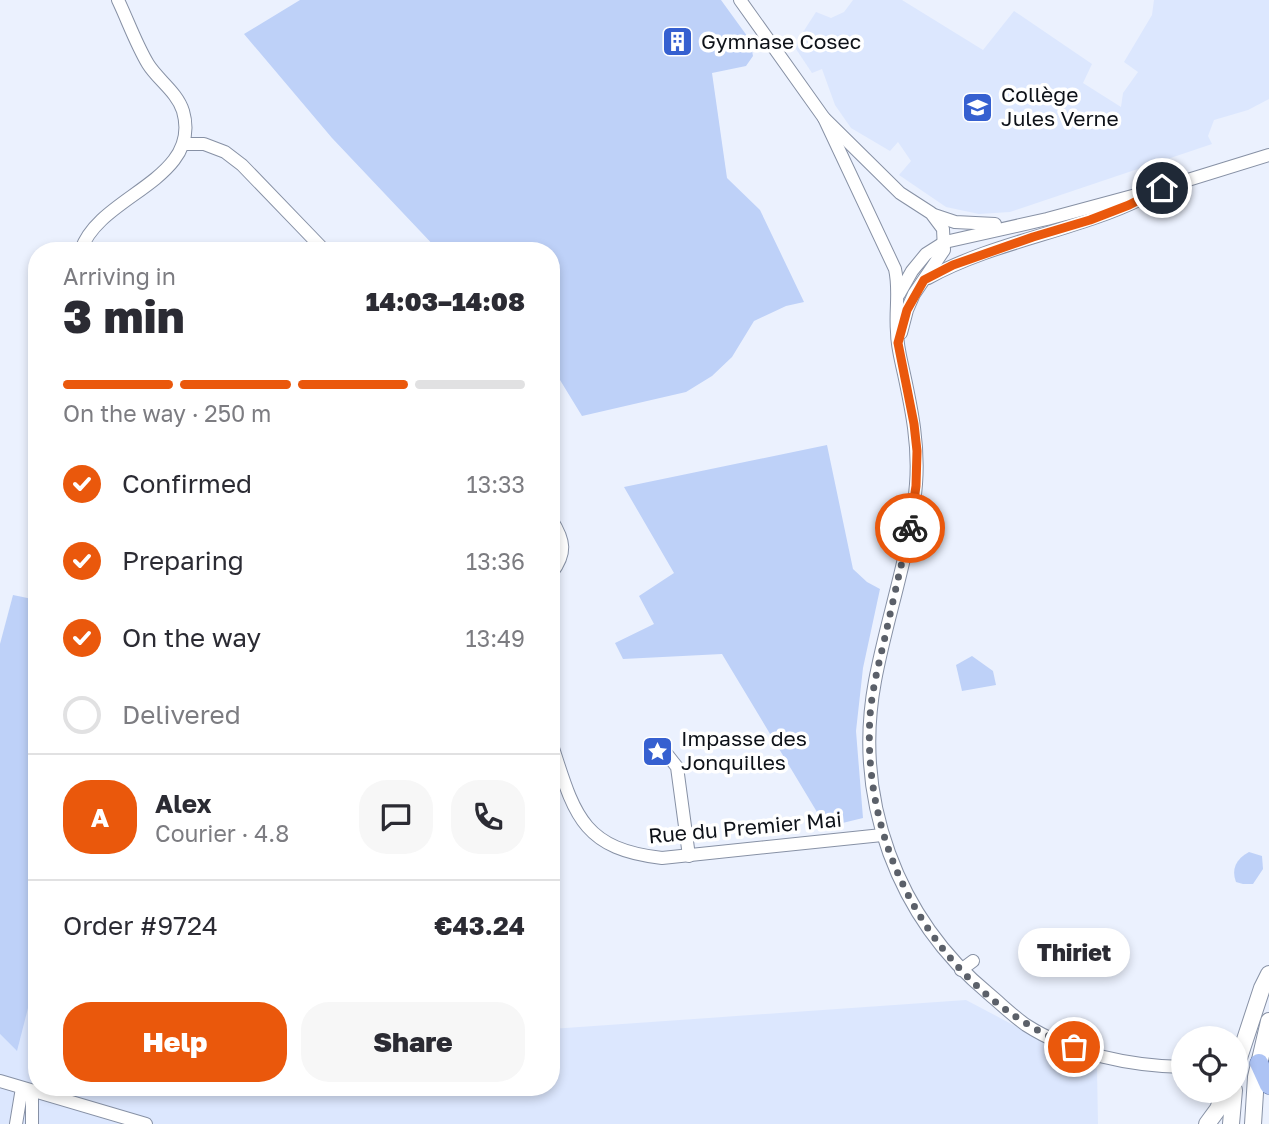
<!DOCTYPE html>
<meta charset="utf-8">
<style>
:root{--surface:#fff;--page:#f7f7f7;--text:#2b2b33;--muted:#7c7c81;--line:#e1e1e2;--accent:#ea580c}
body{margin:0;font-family:"Golos Text",sans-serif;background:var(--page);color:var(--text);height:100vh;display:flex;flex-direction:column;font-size:26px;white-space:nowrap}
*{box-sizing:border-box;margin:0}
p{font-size:23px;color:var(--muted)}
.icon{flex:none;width:38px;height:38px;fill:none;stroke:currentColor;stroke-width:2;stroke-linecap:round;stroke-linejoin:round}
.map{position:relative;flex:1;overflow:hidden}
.drawer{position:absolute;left:28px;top:242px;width:532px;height:854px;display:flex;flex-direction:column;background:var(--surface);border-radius:28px;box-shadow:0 4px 10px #0003}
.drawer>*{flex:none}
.controls{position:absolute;left:1171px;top:1026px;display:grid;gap:14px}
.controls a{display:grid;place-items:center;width:77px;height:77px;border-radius:50%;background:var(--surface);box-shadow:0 4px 10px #0003;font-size:35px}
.pin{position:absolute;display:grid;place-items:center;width:60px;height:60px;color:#fff;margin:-30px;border:4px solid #fff;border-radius:50%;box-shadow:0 2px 7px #0007}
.courier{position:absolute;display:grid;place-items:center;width:70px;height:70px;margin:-35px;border:5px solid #ea580c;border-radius:50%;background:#fff;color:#222;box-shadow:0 2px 9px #0007}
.bubble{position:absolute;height:49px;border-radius:24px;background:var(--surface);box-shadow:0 4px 10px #0003;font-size:23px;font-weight:800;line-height:49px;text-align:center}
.head em{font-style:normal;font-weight:800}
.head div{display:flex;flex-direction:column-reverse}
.head{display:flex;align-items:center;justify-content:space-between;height:119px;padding:0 35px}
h1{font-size:46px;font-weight:800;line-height:52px}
.bar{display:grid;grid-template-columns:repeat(4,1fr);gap:10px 7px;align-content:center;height:84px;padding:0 35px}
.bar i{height:9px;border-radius:5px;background:var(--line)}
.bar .current{background:var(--accent)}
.bar p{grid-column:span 4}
.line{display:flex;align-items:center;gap:18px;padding:0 35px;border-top:2px solid var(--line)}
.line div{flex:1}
.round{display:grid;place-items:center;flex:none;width:74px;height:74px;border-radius:28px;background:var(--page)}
ol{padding:0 35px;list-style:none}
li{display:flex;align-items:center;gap:21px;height:77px}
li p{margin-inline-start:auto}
li .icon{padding:7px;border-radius:50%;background:var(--accent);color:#fff;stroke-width:4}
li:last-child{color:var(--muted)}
li i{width:38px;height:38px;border:4px solid var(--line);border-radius:50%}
.button{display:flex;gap:14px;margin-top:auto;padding:14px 35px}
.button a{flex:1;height:80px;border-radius:28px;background:var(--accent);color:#fff;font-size:28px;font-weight:800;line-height:80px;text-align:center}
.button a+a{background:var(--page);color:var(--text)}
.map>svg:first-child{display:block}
.built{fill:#dce7fe}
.green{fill:#bed1f8}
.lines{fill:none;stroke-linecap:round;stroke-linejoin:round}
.minor-casing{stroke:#8791a5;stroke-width:14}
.secondary-casing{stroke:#8791a5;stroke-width:18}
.primary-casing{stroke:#526ba3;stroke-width:19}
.minor{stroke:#fff;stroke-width:12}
.secondary{stroke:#fff;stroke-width:16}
.primary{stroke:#adc3f4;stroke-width:18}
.done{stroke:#5b6069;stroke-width:7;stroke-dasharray:0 12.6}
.route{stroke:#ea580c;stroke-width:9}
.labels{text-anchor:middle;stroke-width:7;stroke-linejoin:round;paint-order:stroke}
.poi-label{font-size:21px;fill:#0e1219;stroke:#fff;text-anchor:start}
.street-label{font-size:21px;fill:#0e1219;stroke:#fff}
</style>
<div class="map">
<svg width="1269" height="1124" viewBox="0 0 1269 1124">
<rect width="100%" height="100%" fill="#ebf1fe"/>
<g class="built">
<path d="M 853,0 L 902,0 L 983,50 L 1014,11 L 1092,64 L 1083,83 L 1121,107 L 1123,93 L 1138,72 L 1124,62 L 1152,15 L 1154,0 L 1269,0 L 1269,99 L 1248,110 L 1214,120 L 1208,136 L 1212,144 L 1010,212 L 979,214 L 946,207 L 899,175 L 911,161 L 898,142 L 890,151 L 851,128 L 835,105 L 822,69 L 812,73 L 794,46 L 816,12 L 831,18 L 844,12 Z"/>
<path d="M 37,973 L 37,1087 L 551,1087 L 551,1029 L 966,1000 L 1097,1069 L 1098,1124 L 0,1124 L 0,1034 L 16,1050 Z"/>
</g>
<g class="green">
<path d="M 300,0 L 721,0 L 750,40 L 753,56 L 746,66 L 712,73 L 727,178 L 760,210 L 804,302 L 786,306 L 754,321 L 732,357 L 712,376 L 686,392 L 582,416 L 560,380 L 551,370 L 551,250 L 438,250 L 332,138 L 244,34 Z"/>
<path d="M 827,445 L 853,569 L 867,582 L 880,589 L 863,668 L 856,731 L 863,818 L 826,827 L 722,654 L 623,659 L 615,643 L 654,624 L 639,596 L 674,573 L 624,487 Z"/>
<path d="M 13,595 L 37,600 L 37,973 L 17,1051 L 0,1034 L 0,644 Z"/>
<path d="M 972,656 L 993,671 L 996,685 L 962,691 L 956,665 Z"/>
<path d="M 1249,852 L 1262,856 L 1263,869 L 1253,884 L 1243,884 L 1236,882 C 1231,869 1236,859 1249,852 Z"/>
</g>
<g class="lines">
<defs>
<g id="minor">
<path d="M 740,0 L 824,118 L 900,193 L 931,213 L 943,229 L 944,250 L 914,294 L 907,310 L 901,333"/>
<path d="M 824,118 L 895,269 C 900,291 895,310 897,332 C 897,346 901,360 904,374 C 912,411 919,446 916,484 C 911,551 887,616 875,681 C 853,799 897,918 989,994 C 1001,1004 1013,1016 1026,1025 C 1071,1054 1131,1066 1183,1067"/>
<path d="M 184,144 L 204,144 L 225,152 L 242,165 L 324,250"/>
<path d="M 934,215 L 955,222 L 995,224"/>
<path d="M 81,250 C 99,195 203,180 183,111 C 177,92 158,80 148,64 C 136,44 128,21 118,0"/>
<path d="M 928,278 C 995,241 1074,232 1143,198"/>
<path d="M 899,294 L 912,271 L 926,254 L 945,242 L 1047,219 L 1162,188 L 1269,155"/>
<path d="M 551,519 C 565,541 567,553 551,574"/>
<path d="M 551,742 C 574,812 580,849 662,858 L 882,835"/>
<path d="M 662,748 L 677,767 L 689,856"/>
<path d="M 961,970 L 973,961"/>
<path d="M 0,1081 L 146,1124"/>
<path d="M 32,1091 L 32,1124"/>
<path d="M 16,1124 L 22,1088"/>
</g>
<g id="secondary">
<path d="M 1236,1067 L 1262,988 L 1269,974"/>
<path d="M 1207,1124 L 1218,1109 L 1225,1090"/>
<path d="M 1231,1124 L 1234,1090"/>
<path d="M 1253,1124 L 1256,1077 L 1269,1021"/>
</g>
<path id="primary" d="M 1259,1063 L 1269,1085"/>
</defs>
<use href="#minor" class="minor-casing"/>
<use href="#secondary" class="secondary-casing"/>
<use href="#primary" class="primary-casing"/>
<use href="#minor" class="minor"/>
<use href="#secondary" class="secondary"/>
<use href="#primary" class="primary"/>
</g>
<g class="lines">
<path class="done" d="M 910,528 C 901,565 893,601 885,637 C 879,663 872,689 870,716 C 861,855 942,996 1074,1047"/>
<path class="route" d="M 910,528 L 916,486 L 917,451 L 914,424 L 898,343 L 907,310 L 924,280 L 953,265 L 1033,237 L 1090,220 L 1129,205 L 1162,188"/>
</g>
<defs>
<symbol id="building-square" viewBox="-11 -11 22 22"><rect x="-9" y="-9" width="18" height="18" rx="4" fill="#3660d0" stroke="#fff"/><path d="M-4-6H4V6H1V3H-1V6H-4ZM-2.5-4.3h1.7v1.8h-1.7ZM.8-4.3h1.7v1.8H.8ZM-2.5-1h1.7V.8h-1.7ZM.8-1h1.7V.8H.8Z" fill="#fff"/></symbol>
<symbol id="school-square" viewBox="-11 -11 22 22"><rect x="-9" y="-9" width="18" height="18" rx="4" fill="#3660d0" stroke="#fff"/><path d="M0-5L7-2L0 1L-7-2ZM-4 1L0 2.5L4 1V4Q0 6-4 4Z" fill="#fff"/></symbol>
<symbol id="sight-square" viewBox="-11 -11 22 22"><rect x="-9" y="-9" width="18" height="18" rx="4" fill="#3660d0" stroke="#fff"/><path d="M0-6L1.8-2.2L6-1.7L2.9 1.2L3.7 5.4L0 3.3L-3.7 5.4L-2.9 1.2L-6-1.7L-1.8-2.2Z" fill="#fff"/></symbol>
</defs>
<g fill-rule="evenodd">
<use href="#building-square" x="660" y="24" width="35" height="35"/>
<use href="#school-square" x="960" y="90" width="35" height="35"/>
<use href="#sight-square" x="640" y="734" width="35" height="35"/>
</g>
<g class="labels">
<g class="poi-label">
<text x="701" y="49">Gymnase Cosec</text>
<text x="1001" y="102">Collège<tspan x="1001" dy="24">Jules Verne</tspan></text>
<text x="681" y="746">Impasse des<tspan x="681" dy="24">Jonquilles</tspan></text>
</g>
<g class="street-label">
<text transform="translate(745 828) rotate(-5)" y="7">Rue du Premier Mai</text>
</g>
</g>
</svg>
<div class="controls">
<a><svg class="icon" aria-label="locate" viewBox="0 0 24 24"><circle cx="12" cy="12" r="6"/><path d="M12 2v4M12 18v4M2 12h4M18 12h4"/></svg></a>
</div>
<div class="pin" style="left:1074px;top:1047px;background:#ea580c"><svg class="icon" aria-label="bag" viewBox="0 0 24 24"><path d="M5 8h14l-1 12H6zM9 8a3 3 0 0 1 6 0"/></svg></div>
<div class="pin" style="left:1162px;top:188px;background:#1f2937"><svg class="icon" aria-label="home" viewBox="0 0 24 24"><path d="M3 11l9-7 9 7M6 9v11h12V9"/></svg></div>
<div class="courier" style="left:910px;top:528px"><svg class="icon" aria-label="bike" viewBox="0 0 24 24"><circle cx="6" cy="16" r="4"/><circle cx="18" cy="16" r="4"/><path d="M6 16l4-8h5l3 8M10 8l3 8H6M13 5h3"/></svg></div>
<div class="bubble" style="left:1018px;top:928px;width:112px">Thiriet</div>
<section class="drawer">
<div class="head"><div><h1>3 min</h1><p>Arriving in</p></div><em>14:03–14:08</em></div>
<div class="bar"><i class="current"></i><i class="current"></i><i class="current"></i><i></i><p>On the way · 250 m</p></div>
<ol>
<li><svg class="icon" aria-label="check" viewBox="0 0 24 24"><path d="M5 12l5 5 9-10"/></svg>Confirmed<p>13:33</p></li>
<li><svg class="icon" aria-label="check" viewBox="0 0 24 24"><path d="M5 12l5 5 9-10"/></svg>Preparing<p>13:36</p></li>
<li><svg class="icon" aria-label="check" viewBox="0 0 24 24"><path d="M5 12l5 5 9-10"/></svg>On the way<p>13:49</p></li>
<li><i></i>Delivered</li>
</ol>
<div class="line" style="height:126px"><b class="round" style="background:var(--accent);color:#fff">A</b><div><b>Alex</b><p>Courier · 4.8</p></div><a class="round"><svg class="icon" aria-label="chat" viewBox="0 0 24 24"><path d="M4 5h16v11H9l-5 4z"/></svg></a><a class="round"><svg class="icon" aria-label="phone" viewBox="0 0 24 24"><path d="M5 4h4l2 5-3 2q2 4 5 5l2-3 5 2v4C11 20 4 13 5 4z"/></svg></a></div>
<div class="line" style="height:91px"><div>Order #9724</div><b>€43.24</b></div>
<div class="button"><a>Help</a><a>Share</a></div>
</section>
</div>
